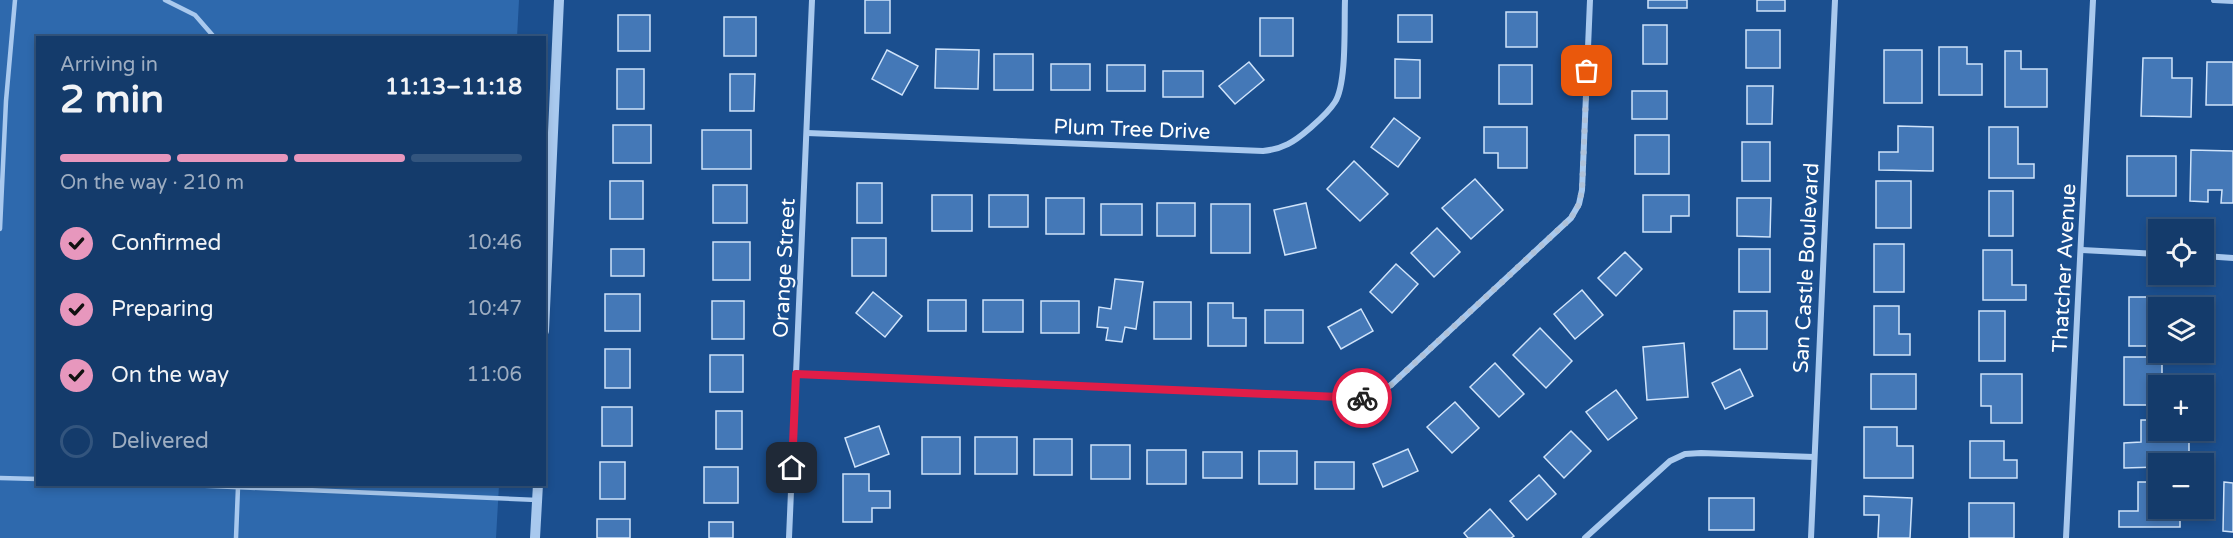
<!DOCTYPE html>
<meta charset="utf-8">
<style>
:root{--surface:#143b6b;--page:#1d4271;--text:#f1f3f6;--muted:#9dadc1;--line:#33557e;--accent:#e797bd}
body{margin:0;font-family:"Varela Round",sans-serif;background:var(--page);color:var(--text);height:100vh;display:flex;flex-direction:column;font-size:22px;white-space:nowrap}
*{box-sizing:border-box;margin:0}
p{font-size:20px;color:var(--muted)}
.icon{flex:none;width:33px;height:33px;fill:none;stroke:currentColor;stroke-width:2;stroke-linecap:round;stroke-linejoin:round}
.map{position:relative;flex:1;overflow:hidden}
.sheet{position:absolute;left:36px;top:36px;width:510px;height:450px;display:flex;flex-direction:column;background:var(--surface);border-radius:0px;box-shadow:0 3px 9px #0003,0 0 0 2px var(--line)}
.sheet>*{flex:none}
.tools{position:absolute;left:2148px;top:219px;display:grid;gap:12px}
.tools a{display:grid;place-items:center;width:66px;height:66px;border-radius:0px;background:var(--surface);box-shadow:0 3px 9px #0003,0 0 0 2px var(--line);font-size:30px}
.pin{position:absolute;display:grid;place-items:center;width:51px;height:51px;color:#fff;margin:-26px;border-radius:12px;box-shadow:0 3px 9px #0006}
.courier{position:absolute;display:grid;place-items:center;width:60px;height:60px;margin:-30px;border:4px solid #e11d48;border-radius:50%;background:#fff;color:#222;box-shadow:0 2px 8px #0007}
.overview em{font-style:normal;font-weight:700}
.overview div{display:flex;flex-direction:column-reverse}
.overview{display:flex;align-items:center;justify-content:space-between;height:102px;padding:0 24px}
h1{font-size:39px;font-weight:700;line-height:45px}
.bar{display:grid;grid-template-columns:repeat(4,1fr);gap:9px 6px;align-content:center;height:72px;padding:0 24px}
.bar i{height:8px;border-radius:4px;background:var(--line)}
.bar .selected{background:var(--accent)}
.bar p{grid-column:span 4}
ol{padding:0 24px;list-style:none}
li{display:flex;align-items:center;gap:18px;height:66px}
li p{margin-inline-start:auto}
li .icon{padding:6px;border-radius:50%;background:var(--accent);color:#111;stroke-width:4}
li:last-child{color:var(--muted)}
li i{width:33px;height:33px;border:3px solid var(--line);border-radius:50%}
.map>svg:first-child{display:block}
.green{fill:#2e69ad}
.building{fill:#4478b7;stroke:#cfe3fa;stroke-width:1.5}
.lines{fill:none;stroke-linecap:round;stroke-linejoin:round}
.service{stroke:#a9c9ee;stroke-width:4.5}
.minor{stroke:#a9c9ee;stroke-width:6}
.tertiary{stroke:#a9c9ee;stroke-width:10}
.done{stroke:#afc1d8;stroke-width:6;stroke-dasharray:0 10.8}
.route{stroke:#e11d48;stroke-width:8}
.labels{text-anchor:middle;stroke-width:4.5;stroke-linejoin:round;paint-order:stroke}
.street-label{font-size:21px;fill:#fff;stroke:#1b4f8f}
</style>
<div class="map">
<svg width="2233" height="538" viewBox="0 0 2233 538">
<rect width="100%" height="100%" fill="#1b4f8f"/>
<path class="green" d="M 0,0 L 519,0 L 517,37 L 38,38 L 38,484 L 499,485 L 496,538 L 0,538 Z"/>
<g class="building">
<rect x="865" y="0" width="25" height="33"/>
<rect x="1648" y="0" width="39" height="8"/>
<rect x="1757" y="0" width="28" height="11"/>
<rect x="1506" y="12" width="31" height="35"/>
<rect x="618" y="15" width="32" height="36"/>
<rect x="1398" y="15" width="34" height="27"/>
<rect x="724" y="17" width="32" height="39"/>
<rect x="1260" y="18" width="33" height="38"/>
<rect x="1643" y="25" width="24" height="39"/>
<rect x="1746" y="30" width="34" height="38"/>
<path d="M 1939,47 L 1967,47 L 1967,64 L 1982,64 L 1982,95 L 1939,95 Z"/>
<path d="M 936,49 L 979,50 L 978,89 L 935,88 Z"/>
<path d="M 887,50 L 918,66 L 902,95 L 872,79 Z"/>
<rect x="1884" y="50" width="38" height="53"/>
<path d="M 2005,51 L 2021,51 L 2021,69 L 2047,69 L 2047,107 L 2005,107 Z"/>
<rect x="994" y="54" width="39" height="36"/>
<path d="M 2143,58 L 2172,58 L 2172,78 L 2192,78 L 2191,117 L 2141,116 Z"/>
<path d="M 1395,59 L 1420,60 L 1420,98 L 1395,98 Z"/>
<path d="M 1249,62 L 1264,80 L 1235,104 L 1219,86 Z"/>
<path d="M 2207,62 L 2233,62 L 2233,105 L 2206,105 Z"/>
<rect x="1051" y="64" width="39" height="26"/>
<rect x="1107" y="65" width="38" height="26"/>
<rect x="1499" y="65" width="33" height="39"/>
<rect x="617" y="69" width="27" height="40"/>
<rect x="1163" y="71" width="40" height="26"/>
<path d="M 730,74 L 755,74 L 754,111 L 730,111 Z"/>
<path d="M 1747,86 L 1773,86 L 1772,124 L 1747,124 Z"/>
<rect x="1632" y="91" width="35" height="28"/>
<path d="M 1394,118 L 1420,138 L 1398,167 L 1371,147 Z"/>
<rect x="613" y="125" width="38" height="38"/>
<path d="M 1898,126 L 1933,127 L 1933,171 L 1879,170 L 1879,152 L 1898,152 Z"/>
<path d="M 1484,127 L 1527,127 L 1527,168 L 1498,168 L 1498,153 L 1484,153 Z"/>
<path d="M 1989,127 L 2018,127 L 2018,164 L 2034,164 L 2034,178 L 1989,178 Z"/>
<rect x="702" y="130" width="49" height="39"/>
<rect x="1635" y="135" width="34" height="39"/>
<rect x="1742" y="142" width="28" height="39"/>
<path d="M 2191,150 L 2233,151 L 2233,203 L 2221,203 L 2222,190 L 2208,190 L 2208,202 L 2190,201 Z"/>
<rect x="2127" y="156" width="49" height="40"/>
<path d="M 1354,161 L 1388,194 L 1360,221 L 1327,189 Z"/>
<path d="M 1475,179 L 1503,210 L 1471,239 L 1442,208 Z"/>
<rect x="610" y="181" width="33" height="38"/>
<rect x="1876" y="181" width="35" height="47"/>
<rect x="857" y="183" width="25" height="40"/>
<rect x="713" y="185" width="34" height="38"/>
<rect x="1989" y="191" width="24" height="45"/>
<rect x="932" y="195" width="40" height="36"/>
<rect x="989" y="195" width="39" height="32"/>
<path d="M 1643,195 L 1689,195 L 1689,216 L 1671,216 L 1671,232 L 1643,232 Z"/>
<rect x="1046" y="198" width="38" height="36"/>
<path d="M 1737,198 L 1771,198 L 1770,237 L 1737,236 Z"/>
<rect x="1157" y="203" width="38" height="33"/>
<path d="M 1306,203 L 1316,248 L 1285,255 L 1274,210 Z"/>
<rect x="1101" y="204" width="41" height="31"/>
<rect x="1211" y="204" width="39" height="49"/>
<path d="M 1437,228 L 1460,252 L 1434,277 L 1411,253 Z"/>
<rect x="852" y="238" width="34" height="38"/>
<rect x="713" y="242" width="37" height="38"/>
<rect x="1874" y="244" width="30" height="48"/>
<rect x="611" y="249" width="33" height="27"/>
<rect x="1739" y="249" width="31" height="43"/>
<path d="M 1983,250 L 2012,250 L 2012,285 L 2026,285 L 2026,300 L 1983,300 Z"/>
<path d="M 1625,252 L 1642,269 L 1616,296 L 1598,278 Z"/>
<path d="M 1396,264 L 1418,284 L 1392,313 L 1370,292 Z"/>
<path d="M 1115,279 L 1143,282 L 1136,329 L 1125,327 L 1122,342 L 1106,340 L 1108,328 L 1097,327 L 1099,307 L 1111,309 Z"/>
<path d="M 1582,290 L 1603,315 L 1575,339 L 1554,314 Z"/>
<path d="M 873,292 L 902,316 L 885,337 L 856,313 Z"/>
<rect x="605" y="294" width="35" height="37"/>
<path d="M 2129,297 L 2173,297 L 2173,308 L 2158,308 L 2158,346 L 2129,346 Z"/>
<rect x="928" y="300" width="38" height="31"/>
<rect x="983" y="300" width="40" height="32"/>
<rect x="712" y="301" width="32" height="38"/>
<rect x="1041" y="301" width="38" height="32"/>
<rect x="1154" y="302" width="37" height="37"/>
<path d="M 1208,303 L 1233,303 L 1233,318 L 1246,318 L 1246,346 L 1208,346 Z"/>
<path d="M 1874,306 L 1899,306 L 1899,334 L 1910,334 L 1910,355 L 1874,355 Z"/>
<path d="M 1361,309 L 1373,331 L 1341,349 L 1328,327 Z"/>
<rect x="1265" y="310" width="38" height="33"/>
<rect x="1734" y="311" width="33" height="38"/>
<rect x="1979" y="311" width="26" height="50"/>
<path d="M 1540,328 L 1572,361 L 1546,388 L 1513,355 Z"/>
<path d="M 1684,343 L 1688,397 L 1647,400 L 1643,347 Z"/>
<rect x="605" y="349" width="25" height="39"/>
<rect x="710" y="355" width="33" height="37"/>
<path d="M 2124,357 L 2162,357 L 2162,386 L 2158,386 L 2158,405 L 2124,405 Z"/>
<path d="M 1495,363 L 1524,394 L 1499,417 L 1470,387 Z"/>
<path d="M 1740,369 L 1753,396 L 1725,409 L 1712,383 Z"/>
<rect x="1871" y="374" width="45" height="35"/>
<path d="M 1981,374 L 2022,374 L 2022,423 L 1991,423 L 1991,406 L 1981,406 Z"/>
<path d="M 1616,390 L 1637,418 L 1608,440 L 1586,412 Z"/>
<path d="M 1455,402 L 1479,428 L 1452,453 L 1427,427 Z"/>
<rect x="602" y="407" width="30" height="39"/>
<rect x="716" y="411" width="26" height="38"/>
<path d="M 2141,420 L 2158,420 L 2158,430 L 2189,430 L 2189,454 L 2173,454 L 2173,464 L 2158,464 L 2158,467 L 2124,468 L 2124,443 L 2141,442 Z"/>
<path d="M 879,426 L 889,454 L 855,467 L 845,438 Z"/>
<path d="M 1864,427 L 1897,427 L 1897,446 L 1913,446 L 1913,478 L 1864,478 Z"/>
<path d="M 1571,431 L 1591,451 L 1564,478 L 1544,457 Z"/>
<rect x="922" y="437" width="38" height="37"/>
<rect x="975" y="437" width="42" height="37"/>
<rect x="1034" y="439" width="38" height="36"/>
<path d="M 1970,441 L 2004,441 L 2004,460 L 2017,460 L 2017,478 L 1970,478 Z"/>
<rect x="1091" y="445" width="39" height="34"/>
<path d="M 1408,449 L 1418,471 L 1383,487 L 1373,464 Z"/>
<rect x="1147" y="450" width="39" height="34"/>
<rect x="1259" y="451" width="38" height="33"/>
<rect x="1203" y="452" width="39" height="26"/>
<rect x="600" y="462" width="25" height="37"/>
<rect x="1315" y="462" width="39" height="27"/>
<rect x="704" y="467" width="34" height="36"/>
<path d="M 843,474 L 869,474 L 869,491 L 890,491 L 890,508 L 872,508 L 872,522 L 843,522 Z"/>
<path d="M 1539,475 L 1556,494 L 1527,520 L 1510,501 Z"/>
<path d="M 2138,482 L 2158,482 L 2158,508 L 2180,508 L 2180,527 L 2119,527 L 2119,511 L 2138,511 Z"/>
<path d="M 2224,482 L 2233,483 L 2233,532 L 2223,531 Z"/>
<path d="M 1864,496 L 1912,498 L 1910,538 L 1878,538 L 1879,515 L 1864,515 Z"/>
<rect x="1709" y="498" width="45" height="32"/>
<rect x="1969" y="503" width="45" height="35"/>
<path d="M 1490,509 L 1514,536 L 1511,538 L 1468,538 L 1464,533 Z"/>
<rect x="597" y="519" width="33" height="19"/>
<rect x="709" y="522" width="24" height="16"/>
</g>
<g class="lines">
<g class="service">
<path d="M 165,0 L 195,15 L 215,38"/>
<path d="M 0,229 L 6,101 L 15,0"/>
<path d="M 0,478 L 38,479"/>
<path d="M 165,484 L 537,500"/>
<path d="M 236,538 L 238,487"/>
</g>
<g class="minor">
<path d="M 2214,0 L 2233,1"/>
<path d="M 807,133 L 1263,151 C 1283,149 1294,142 1309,129 C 1318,121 1328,113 1335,102 C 1347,83 1344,24 1345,0"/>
<path d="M 2082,250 L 2158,254"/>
<path d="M 2204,256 L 2233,258"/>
<path d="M 796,374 L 1364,398 L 1379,393 L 1391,385 L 1571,218 L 1579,204 L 1582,190 L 1590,0"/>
<path d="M 789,538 L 812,0"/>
<path d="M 1585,538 L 1670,461 L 1685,454 L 1701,453 L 1814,457"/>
<path d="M 1811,538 L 1835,0"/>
<path d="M 2066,538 L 2093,0"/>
</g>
<g class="tertiary">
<path d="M 544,331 L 559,0"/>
<path d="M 535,538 L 538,484"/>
</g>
</g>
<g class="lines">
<path class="done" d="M 1362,398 L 1379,393 L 1391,385 L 1571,218 L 1579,204 L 1582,190 L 1587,71"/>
<path class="route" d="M 792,468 L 796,374 L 1362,398"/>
</g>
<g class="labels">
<g class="street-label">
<text transform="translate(1132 129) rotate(2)" y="7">Plum Tree Drive</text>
<text transform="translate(784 268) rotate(-87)" y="7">Orange Street</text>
<text transform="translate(1806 268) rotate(-87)" y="7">San Castle Boulevard</text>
<text transform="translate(2064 268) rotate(-87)" y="7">Thatcher Avenue</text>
</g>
</g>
</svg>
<div class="tools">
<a><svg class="icon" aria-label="locate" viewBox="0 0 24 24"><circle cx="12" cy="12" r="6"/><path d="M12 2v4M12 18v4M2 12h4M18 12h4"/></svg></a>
<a><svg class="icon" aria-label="layers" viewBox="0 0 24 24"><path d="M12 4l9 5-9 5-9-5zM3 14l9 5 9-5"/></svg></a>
<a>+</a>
<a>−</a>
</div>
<div class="pin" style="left:1587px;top:71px;background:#ea580c"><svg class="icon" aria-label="bag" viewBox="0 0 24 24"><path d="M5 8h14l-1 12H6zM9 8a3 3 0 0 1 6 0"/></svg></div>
<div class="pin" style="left:792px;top:468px;background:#1f2937"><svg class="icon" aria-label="home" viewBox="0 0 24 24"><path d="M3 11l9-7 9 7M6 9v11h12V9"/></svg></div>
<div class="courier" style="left:1362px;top:398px"><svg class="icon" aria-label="bike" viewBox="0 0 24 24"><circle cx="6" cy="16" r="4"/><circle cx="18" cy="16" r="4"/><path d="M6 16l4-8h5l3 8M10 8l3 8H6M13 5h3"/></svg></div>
<section class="sheet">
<div class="overview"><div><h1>2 min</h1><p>Arriving in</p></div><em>11:13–11:18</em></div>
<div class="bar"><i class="selected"></i><i class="selected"></i><i class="selected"></i><i></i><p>On the way · 210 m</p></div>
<ol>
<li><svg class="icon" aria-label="check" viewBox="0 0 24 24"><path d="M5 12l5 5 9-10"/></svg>Confirmed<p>10:46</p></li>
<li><svg class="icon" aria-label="check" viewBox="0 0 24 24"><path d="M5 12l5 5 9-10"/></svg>Preparing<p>10:47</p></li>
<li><svg class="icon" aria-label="check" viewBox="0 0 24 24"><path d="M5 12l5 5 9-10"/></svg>On the way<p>11:06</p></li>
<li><i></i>Delivered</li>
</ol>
</section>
</div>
